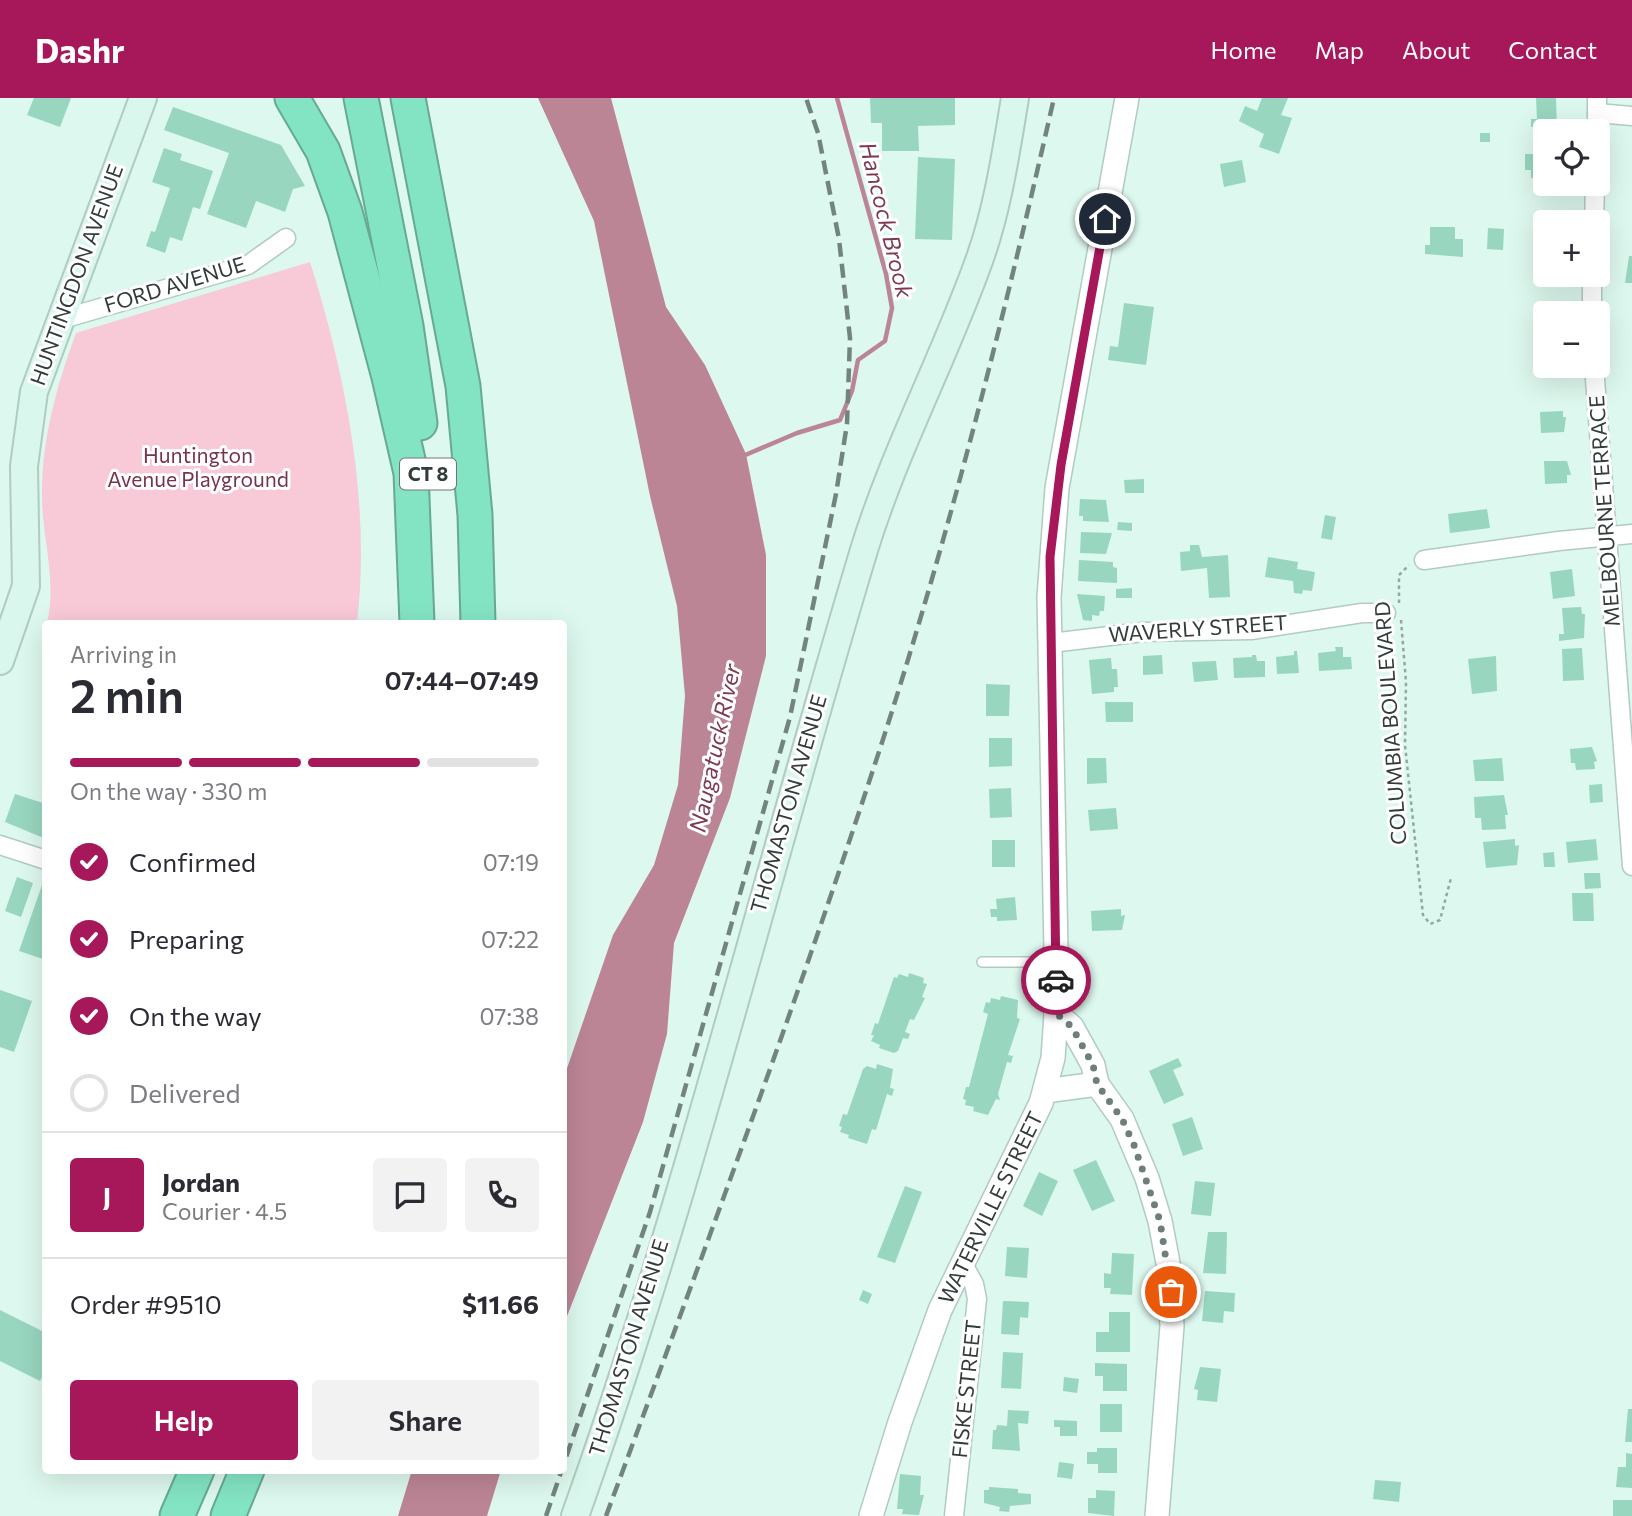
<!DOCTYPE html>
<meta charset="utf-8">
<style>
:root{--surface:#fff;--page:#f2f2f3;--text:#2b2b33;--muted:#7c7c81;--line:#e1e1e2;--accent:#a61859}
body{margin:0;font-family:Commissioner,sans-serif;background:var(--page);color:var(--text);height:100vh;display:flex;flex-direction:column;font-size:26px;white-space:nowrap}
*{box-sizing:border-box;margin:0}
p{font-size:23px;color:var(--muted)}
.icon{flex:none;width:38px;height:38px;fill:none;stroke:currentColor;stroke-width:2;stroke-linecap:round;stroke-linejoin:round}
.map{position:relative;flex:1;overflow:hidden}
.panel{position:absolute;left:42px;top:522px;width:525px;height:854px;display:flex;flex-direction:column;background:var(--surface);border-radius:7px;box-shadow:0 7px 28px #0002}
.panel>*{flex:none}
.controls{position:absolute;left:1533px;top:21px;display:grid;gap:14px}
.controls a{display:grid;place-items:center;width:77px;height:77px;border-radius:7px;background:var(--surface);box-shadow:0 7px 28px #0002;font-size:35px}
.pin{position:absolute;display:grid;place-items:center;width:60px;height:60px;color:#fff;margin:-30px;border:4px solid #fff;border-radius:50%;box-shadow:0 2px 7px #0007}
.courier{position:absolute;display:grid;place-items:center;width:70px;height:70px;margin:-35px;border:5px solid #a61859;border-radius:50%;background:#fff;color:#222;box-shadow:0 2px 9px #0007}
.overview em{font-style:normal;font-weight:600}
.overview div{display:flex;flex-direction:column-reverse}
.overview{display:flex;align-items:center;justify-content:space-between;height:119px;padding:0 28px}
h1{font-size:46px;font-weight:600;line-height:52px}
.bar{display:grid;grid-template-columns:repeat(4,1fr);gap:10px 7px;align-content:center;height:84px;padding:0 28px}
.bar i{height:9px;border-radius:5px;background:var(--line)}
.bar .on{background:var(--accent)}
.bar p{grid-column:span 4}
.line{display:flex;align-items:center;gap:18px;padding:0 28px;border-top:2px solid var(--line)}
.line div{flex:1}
.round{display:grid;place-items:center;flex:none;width:74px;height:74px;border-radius:7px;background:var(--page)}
ol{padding:0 28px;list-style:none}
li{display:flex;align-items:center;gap:21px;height:77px}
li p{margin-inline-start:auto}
li .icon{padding:7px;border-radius:50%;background:var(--accent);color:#fff;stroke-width:4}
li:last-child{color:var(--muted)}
li i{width:38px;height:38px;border:4px solid var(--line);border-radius:50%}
.button{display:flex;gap:14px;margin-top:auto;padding:14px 28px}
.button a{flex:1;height:80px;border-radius:7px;background:var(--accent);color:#fff;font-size:28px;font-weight:600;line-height:80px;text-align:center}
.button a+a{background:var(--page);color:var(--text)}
header{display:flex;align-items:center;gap:42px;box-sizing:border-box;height:98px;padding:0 35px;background:var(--accent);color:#fff}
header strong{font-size:33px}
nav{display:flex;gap:38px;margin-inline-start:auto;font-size:24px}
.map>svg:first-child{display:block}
.green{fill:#f8c9d6}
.water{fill:#bc8595}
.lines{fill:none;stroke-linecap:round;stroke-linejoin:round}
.stream{stroke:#bc8595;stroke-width:4.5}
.building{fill:#98d6c0}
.service-casing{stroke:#b1cbc1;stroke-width:12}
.minor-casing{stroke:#b1cbc1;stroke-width:21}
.tertiary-casing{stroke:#b1cbc1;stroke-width:26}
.secondary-casing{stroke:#b1cbc1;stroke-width:30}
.motorway-casing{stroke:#67a993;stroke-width:37}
.path{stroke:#94a8a1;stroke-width:2.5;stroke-dasharray:3.5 3.5;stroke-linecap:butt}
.service{stroke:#fff;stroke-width:9}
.minor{stroke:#fff;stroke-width:18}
.tertiary{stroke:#fff;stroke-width:23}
.secondary{stroke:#daf7ed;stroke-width:26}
.motorway{stroke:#83e4c4;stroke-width:33}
.rail{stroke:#73847e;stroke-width:4.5;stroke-dasharray:14 7;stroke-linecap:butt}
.done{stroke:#6e7e78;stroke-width:7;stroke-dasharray:0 12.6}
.route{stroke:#a61859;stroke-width:9}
.labels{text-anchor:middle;stroke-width:6;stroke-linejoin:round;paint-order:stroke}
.shield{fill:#fff;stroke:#707674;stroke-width:2}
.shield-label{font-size:19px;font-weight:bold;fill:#323c38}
.street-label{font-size:21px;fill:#323c38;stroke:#fff}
.park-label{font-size:21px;fill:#78324b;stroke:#fff}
.water-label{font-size:23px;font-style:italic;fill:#7f3951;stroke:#fff}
</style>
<header>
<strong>Dashr</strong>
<nav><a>Home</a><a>Map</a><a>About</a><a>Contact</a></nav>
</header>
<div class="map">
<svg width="1632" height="1418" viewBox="0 0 1632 1418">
<rect width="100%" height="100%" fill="#ddf8ee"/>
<path class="green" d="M 310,164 C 346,278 371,405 357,525 L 47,525 C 57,483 43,444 42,402 C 41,343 56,290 76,235 Z"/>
<g class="water">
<path d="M 538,0 L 611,0 L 666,209 L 705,267 L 746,356 L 766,457 L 766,558 L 730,700 L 674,845 L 667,936 L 643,1024 L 564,1226 L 564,979 L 613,837 L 654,767 L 678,687 L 685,598 L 677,508 L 650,398 L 594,123 Z"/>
<path d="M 412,1372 L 501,1372 L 487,1418 L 398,1418 Z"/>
</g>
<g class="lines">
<path class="stream" d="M 743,358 L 797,335 L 840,322 L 852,293 L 858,262 L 885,243 L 892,210 L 886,176 L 837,0"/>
</g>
<g class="building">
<path d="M 34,0 L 71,0 L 60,29 L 27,17 Z"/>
<path d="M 870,0 L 955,0 L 955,27 L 918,28 L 919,53 L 882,53 L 882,25 L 871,25 Z"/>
<path d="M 1262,0 L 1288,0 L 1281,17 L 1292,20 L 1279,56 L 1259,49 L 1264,36 L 1239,23 L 1245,8 L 1257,13 Z"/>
<path d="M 1536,0 L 1556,0 L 1557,32 L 1538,33 L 1537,29 L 1531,29 L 1531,21 L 1537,21 Z"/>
<path d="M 173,9 L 281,47 L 305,88 L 293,91 L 285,114 L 256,103 L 246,130 L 207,116 L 229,55 L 164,32 Z"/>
<rect x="1480" y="35" width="10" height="9"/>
<path d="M 1535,45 L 1545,45 L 1545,84 L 1535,84 L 1535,80 L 1531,80 L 1531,72 L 1525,72 L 1525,56 L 1535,56 Z"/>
<path d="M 164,50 L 182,56 L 180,62 L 213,73 L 200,111 L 193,109 L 182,143 L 170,139 L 165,155 L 146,148 L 151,133 L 155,134 L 170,90 L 152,84 Z"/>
<path d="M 918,59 L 955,61 L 952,142 L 915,141 Z"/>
<path d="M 1242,62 L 1246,84 L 1224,89 L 1220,66 Z"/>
<path d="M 1430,129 L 1455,129 L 1455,141 L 1463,141 L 1463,159 L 1425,156 L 1425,147 L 1430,147 Z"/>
<path d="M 1488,130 L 1504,131 L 1503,152 L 1487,151 Z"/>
<path d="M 1629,158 L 1632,158 L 1632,185 L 1625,185 Z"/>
<path d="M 1124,205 L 1154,209 L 1146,267 L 1108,262 L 1110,248 L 1118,249 Z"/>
<path d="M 1563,313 L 1563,319 L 1566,319 L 1564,334 L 1541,335 L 1540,314 Z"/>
<path d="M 1544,363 L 1567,363 L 1571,377 L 1567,377 L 1567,385 L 1545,386 Z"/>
<path d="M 1144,381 L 1144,395 L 1125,395 L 1124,382 Z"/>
<path d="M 1080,401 L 1106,402 L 1109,424 L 1083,423 L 1083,418 L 1079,418 Z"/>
<path d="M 1487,411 L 1490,430 L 1450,435 L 1448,416 Z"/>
<path d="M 1325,417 L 1336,419 L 1332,442 L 1321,440 Z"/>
<path d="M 1118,424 L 1132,425 L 1132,433 L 1117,432 Z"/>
<path d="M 1081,434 L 1112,435 L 1106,456 L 1080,455 Z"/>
<path d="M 1190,447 L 1199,447 L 1202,459 L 1228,457 L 1230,499 L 1209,500 L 1207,470 L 1181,473 L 1180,454 L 1190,453 Z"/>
<path d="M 1268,459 L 1298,464 L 1297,471 L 1315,474 L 1312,493 L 1303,492 L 1302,496 L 1294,495 L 1293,483 L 1265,479 Z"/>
<path d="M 1079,462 L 1113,464 L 1113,469 L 1117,470 L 1117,485 L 1078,483 Z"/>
<path d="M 1572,471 L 1575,498 L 1553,501 L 1550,474 Z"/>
<path d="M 1132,490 L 1132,500 L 1116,500 L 1116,491 Z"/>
<path d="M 1077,496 L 1105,498 L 1104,513 L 1100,513 L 1099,518 L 1092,517 L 1092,523 L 1083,522 Z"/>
<path d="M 1581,509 L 1582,516 L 1585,516 L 1584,540 L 1559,543 L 1559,536 L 1564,536 L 1562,510 Z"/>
<path d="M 1335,549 L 1343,549 L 1343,559 L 1351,559 L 1352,571 L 1319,573 L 1318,555 L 1336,553 Z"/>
<path d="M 1582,550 L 1584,582 L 1563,583 L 1562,551 Z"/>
<path d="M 1294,553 L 1297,553 L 1299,575 L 1277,576 L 1276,559 L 1294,557 Z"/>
<path d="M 1162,557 L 1163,576 L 1143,577 L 1143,558 Z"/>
<path d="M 1252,557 L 1256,557 L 1257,563 L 1265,563 L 1265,579 L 1234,580 L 1233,560 L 1252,559 Z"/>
<path d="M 1496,558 L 1497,593 L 1472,596 L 1468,561 Z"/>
<path d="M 1111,560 L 1112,571 L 1117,571 L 1118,589 L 1114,589 L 1114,594 L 1092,596 L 1089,562 Z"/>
<path d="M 1216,563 L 1218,582 L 1194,584 L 1192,564 Z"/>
<path d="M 986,586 L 1010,587 L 1009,618 L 986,618 Z"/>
<path d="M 1105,604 L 1133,604 L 1133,624 L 1106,624 Z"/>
<path d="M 989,640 L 1012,640 L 1012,668 L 989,669 Z"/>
<path d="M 1592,649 L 1597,663 L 1594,664 L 1595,671 L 1576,672 L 1575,665 L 1571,665 L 1570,651 Z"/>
<path d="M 1087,660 L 1106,660 L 1107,685 L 1087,686 Z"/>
<path d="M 1502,660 L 1504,683 L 1475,683 L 1473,662 Z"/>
<path d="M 1602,686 L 1603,704 L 1590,705 L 1589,687 Z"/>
<path d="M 1011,690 L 1012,719 L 990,720 L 989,691 Z"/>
<path d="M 15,696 L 46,706 L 46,741 L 5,724 Z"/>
<path d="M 1504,697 L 1508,717 L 1505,717 L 1506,731 L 1482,732 L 1481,720 L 1475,720 L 1474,699 Z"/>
<path d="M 1116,710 L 1118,731 L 1090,733 L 1088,712 Z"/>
<path d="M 1515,741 L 1515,748 L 1519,747 L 1517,767 L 1486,770 L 1483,744 Z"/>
<path d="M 1596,741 L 1598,762 L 1568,765 L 1566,744 Z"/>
<rect x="992" y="742" width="23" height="27"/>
<path d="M 1554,754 L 1555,769 L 1544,769 L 1543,755 Z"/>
<path d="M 1584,775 L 1600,775 L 1601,790 L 1585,791 Z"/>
<path d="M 17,779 L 33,785 L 21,819 L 5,813 Z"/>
<path d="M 42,787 L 46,788 L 46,862 L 19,853 Z"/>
<path d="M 1572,795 L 1593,795 L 1594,823 L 1573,823 Z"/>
<path d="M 1015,799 L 1017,822 L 997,823 L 997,819 L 991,819 L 990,811 L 997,811 L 996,801 Z"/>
<path d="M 1121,811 L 1121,818 L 1125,817 L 1122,832 L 1092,833 L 1091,813 Z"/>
<path d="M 909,875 L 924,880 L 923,885 L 927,886 L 922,899 L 925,900 L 914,922 L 910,921 L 905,934 L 910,936 L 908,941 L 903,940 L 898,953 L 894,955 L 879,950 L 880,947 L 871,943 L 874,937 L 871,937 L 875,925 L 878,926 L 894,879 L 897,880 L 899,876 L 908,879 Z"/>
<path d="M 0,892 L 32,903 L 14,954 L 0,949 Z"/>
<path d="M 1001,898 L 1018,902 L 1017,920 L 1020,921 L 1008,957 L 1013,958 L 1011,965 L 1007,964 L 998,996 L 1000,1002 L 996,1001 L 988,1017 L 973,1013 L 974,1009 L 965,1007 L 966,1002 L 963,1001 L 966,989 L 969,989 L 988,916 L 983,914 L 986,904 L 990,905 L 991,900 L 1000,902 Z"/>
<path d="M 1178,960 L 1182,968 L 1173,972 L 1184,997 L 1164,1006 L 1149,973 Z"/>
<path d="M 877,966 L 893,971 L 890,990 L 894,991 L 892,998 L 887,996 L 876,1032 L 872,1031 L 867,1046 L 848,1040 L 849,1037 L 840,1034 L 842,1029 L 839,1028 L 843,1016 L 847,1017 L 863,971 L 867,968 L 876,971 Z"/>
<path d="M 1192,1019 L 1203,1051 L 1183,1058 L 1172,1026 Z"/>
<path d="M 1096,1062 L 1115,1103 L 1092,1113 L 1073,1072 Z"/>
<path d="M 1039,1074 L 1058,1083 L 1042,1118 L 1023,1108 Z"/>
<path d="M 1195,1083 L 1215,1085 L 1211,1118 L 1191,1116 Z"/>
<path d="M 905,1088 L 922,1094 L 895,1165 L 877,1159 Z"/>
<path d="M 1208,1134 L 1227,1134 L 1226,1176 L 1203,1175 Z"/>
<path d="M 1007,1149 L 1029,1150 L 1027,1180 L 1005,1178 Z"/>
<path d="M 1112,1155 L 1134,1156 L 1132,1197 L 1110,1196 L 1111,1190 L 1104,1190 L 1104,1175 L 1111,1176 Z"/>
<path d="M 863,1192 L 872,1196 L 868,1206 L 859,1202 Z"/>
<path d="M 1205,1193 L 1235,1195 L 1234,1214 L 1224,1213 L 1223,1225 L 1202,1223 Z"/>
<path d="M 1003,1203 L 1029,1204 L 1028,1220 L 1020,1219 L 1019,1237 L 1001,1236 Z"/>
<path d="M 0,1212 L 46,1235 L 46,1272 L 40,1283 L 0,1263 Z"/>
<path d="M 1109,1214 L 1130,1214 L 1130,1254 L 1096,1254 L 1096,1234 L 1109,1234 Z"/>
<path d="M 1003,1254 L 1023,1255 L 1021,1291 L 1001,1290 Z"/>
<path d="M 1095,1265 L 1127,1266 L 1127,1293 L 1103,1293 L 1103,1278 L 1095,1278 Z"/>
<path d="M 1200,1269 L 1221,1271 L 1217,1304 L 1197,1302 L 1198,1292 L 1194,1291 Z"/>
<path d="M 1064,1279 L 1079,1281 L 1077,1295 L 1063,1293 Z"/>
<rect x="1100" y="1306" width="22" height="28"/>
<path d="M 1628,1311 L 1632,1311 L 1632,1344 L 1625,1344 Z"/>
<path d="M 1008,1312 L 1029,1313 L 1028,1326 L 1018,1325 L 1020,1353 L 992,1351 L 993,1332 L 996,1332 L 997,1327 L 1007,1328 Z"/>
<path d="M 1054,1322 L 1077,1323 L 1077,1338 L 1060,1338 L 1060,1329 L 1054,1329 Z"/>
<path d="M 1097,1350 L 1117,1350 L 1117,1375 L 1098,1375 L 1098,1366 L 1087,1366 L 1087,1354 L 1097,1354 Z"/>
<path d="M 1626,1355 L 1632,1356 L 1632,1390 L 1616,1389 L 1618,1369 L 1626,1369 Z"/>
<path d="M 1059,1364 L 1074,1366 L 1072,1381 L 1057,1379 Z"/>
<path d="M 900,1376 L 921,1378 L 920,1397 L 924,1397 L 919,1417 L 902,1416 L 903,1411 L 897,1411 Z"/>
<path d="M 1375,1382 L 1401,1384 L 1399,1404 L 1373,1401 Z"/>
<path d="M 989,1389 L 1018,1391 L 1018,1395 L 1031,1396 L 1031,1406 L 1010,1408 L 1009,1414 L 999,1413 L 1000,1409 L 984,1405 L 984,1392 L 989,1392 Z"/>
<path d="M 1096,1392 L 1115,1393 L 1114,1418 L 1088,1415 L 1088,1400 L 1096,1400 Z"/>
<rect x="1613" y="1402" width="19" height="16"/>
</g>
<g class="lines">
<defs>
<path id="service" d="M 982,864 L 1054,864"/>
<g id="minor">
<path d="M 1597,15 L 1632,18"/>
<path d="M 1597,33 L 1597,0"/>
<path d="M 1594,124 L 1595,86"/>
<path d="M 1592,215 L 1592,177"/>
<path d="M 59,222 L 248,167 L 286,140"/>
<path d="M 1594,268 L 1632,768"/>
<path d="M 1424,462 L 1559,443 L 1632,436"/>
<path d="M 1051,545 L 1143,534 L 1251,532 L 1362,515 L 1386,515"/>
<path d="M 0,747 L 46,762"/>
<path d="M 954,1418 L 977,1201 L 974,1186 L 963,1166"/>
</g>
<g id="tertiary">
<path d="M 1056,915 L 1072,929 L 1093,967 L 1097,986 L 1122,1021 L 1147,1080 L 1160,1123 L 1168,1165 L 1172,1228 L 1157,1418"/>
<path d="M 1045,993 L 1097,986"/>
<path d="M 871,1418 L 900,1324 L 940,1212 L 1041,1005 L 1053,960 L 1057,902 L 1049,499 L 1057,390 L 1127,0"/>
</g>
<g id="secondary">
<path d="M 0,563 L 26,488 L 24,368 L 34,294 L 143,0"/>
<path d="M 575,1418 C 688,1102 767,773 864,452 C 895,351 945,259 980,160 C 998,109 1006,54 1015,0"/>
</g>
<g id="motorway">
<path d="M 292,0 L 323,53 L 345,114 L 389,279 L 411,375 L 417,525"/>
<path d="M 361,0 L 406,228 L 420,325"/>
<path d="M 408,0 L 463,288 L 475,417 L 478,525"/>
<path d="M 177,1418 L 197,1372"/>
<path d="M 228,1418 L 247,1372"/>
</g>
</defs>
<use href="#service" class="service-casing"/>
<use href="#minor" class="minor-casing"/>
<use href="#tertiary" class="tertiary-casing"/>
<use href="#secondary" class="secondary-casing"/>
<use href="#motorway" class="motorway-casing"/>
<g class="path">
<path d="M 1399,505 L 1399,477 L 1409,467"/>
<path d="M 1401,522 L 1406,584 L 1405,647 L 1423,817 L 1430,826 L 1440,822 L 1451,780"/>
</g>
<use href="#service" class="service"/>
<use href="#minor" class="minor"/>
<use href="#tertiary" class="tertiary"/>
<use href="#secondary" class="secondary"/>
<use href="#motorway" class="motorway"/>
<g class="rail">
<path d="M 546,1418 L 650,1114 L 790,619 L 836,396 L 847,326 L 850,240 L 839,141 L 818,35 L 806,0"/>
<path d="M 606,1418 C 703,1156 801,895 887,629 C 953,422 1006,211 1054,0"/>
</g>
</g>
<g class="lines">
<path class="done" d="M 1056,882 L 1056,915 L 1072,929 L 1093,967 L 1097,986 L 1122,1021 L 1134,1047 L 1160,1123 L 1171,1194"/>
<path class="route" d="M 1056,882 L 1050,459 L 1061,367 L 1105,121"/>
</g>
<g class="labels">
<rect class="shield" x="400" y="360.5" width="56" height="31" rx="5"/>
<g class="shield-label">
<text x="428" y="383">CT 8</text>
</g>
<g class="street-label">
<text transform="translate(77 177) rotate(-70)" y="7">HUNTINGDON AVENUE</text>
<text transform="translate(175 187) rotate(-17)" y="7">FORD AVENUE</text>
<text transform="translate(1605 413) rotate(-94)" y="7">MELBOURNE TERRACE</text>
<text transform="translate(1198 531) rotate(-4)" y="7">WAVERLY STREET</text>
<text transform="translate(1391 625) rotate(-94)" y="7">COLUMBIA BOULEVARD</text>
<text transform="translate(789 706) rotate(-74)" y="7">THOMASTON AVENUE</text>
<text transform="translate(991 1110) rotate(-64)" y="7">WATERVILLE STREET</text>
<text transform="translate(629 1250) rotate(-73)" y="7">THOMASTON AVENUE</text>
<text transform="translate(967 1291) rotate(-84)" y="7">FISKE STREET</text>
</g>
<g class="park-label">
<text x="198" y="365">Huntington<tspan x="198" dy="24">Avenue Playground</tspan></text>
</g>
<g class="water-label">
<text transform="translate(886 122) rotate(76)" y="8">Hancock Brook</text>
<text transform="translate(715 650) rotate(-78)" y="8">Naugatuck River</text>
</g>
</g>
</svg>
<div class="controls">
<a><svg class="icon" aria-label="locate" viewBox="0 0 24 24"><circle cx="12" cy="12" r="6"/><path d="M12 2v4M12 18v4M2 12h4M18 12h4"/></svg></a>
<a>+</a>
<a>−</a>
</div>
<div class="pin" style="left:1171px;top:1194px;background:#ea580c"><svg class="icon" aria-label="bag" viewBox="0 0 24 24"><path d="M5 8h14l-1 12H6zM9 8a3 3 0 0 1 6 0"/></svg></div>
<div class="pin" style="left:1105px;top:121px;background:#1f2937"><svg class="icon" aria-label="home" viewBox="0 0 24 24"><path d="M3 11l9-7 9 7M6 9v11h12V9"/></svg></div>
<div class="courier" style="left:1056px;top:882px"><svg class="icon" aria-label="car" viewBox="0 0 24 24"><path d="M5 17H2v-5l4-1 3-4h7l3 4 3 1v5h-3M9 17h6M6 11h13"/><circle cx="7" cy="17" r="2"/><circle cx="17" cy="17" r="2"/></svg></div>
<section class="panel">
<div class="overview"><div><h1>2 min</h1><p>Arriving in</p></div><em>07:44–07:49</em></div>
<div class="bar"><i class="on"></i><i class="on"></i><i class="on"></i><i></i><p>On the way · 330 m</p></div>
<ol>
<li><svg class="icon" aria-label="check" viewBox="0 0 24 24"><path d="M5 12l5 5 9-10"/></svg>Confirmed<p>07:19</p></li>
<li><svg class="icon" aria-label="check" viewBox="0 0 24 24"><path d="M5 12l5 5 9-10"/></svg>Preparing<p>07:22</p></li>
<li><svg class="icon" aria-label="check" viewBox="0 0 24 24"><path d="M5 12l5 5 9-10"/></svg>On the way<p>07:38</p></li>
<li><i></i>Delivered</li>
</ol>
<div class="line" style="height:126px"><b class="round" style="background:var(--accent);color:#fff">J</b><div><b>Jordan</b><p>Courier · 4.5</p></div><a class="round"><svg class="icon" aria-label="chat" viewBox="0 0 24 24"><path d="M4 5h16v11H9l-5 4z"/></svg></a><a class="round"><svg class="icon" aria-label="phone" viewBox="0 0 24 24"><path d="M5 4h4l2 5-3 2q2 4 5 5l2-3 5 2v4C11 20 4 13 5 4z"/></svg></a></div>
<div class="line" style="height:91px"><div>Order #9510</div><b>$11.66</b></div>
<div class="button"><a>Help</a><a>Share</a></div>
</section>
</div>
